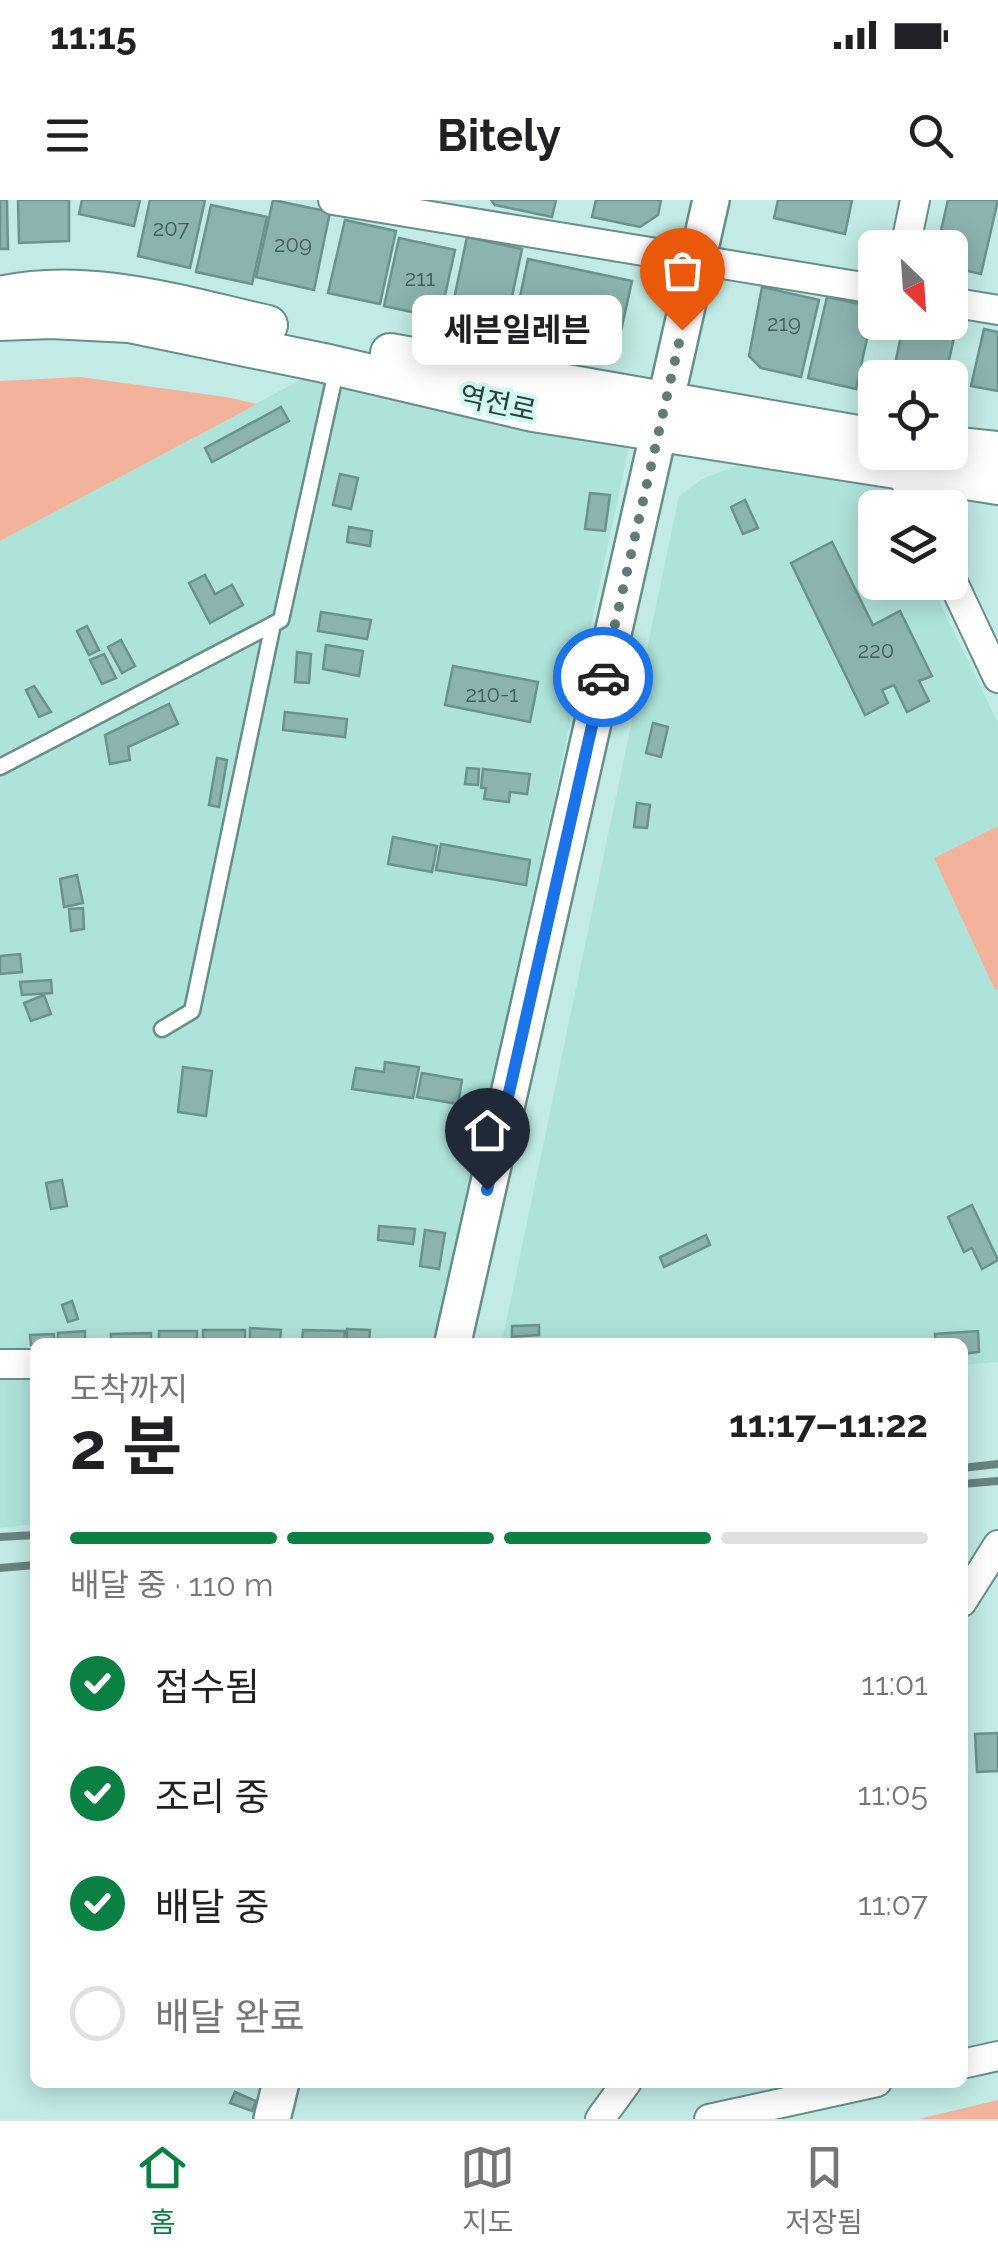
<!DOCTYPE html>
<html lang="ko">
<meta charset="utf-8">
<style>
:root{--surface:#fff;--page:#f6f6f6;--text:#202124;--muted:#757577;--line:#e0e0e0;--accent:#0b8043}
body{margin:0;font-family:Raleway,"Noto Sans KR",sans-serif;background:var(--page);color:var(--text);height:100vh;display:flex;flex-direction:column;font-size:38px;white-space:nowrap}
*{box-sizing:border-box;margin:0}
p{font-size:32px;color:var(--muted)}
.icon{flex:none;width:55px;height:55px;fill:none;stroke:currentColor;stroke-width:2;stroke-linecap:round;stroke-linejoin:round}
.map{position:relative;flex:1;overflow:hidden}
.side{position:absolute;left:30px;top:1138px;width:938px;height:750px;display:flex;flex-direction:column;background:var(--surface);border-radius:15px;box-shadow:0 5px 25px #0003}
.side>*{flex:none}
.needle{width:65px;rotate:155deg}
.tools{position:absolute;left:858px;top:30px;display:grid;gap:20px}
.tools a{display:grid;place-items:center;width:110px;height:110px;border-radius:15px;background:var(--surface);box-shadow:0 5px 25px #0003;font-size:50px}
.pin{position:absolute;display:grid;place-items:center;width:85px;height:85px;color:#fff;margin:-102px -42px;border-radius:50% 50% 50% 0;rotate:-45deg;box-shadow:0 0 10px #0007}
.pin .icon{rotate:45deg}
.courier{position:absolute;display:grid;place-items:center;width:100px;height:100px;margin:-50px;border:8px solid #1a73e8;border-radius:50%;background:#fff;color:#222;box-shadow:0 2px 12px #0007}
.bubble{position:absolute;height:70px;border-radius:15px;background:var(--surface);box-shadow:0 5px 25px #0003;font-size:32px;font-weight:700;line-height:70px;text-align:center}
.headline em{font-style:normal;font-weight:700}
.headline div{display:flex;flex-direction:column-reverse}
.headline{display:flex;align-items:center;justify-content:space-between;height:170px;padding:0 40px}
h1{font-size:65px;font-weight:700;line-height:75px}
.bar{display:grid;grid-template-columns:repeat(4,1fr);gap:15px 10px;align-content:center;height:120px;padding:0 40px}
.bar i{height:12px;border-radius:8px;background:var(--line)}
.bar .selected{background:var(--accent)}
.bar p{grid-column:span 4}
ol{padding:0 40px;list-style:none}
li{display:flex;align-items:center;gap:30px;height:110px}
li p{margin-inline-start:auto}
li .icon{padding:10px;border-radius:50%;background:var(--accent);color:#fff;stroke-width:4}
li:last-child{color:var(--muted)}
li i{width:55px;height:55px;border:5px solid var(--line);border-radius:50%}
.status{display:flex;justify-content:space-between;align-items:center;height:70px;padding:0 50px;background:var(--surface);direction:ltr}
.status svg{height:28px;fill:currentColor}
header{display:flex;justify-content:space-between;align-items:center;height:130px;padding:0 40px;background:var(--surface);font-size:45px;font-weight:700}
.tabs{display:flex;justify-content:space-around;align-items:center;height:140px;border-top:2px solid var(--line);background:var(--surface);font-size:28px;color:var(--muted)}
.tabs a{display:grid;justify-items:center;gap:5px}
.tabs .selected{color:var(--accent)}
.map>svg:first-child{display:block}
.built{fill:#aee3da}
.green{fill:#f3b39b}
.building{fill:#8cb4ae;stroke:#6b928c;stroke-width:2.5}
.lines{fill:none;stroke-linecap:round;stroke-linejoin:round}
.service-casing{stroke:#678f89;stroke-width:19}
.minor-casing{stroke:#678f89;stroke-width:32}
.tertiary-casing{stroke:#678f89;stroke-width:40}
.secondary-casing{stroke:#678f89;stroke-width:42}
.service{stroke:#fff;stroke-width:14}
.minor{stroke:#fff;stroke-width:28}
.tertiary{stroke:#fff;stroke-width:35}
.secondary{stroke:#fff;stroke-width:38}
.rail{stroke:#698480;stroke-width:8}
.done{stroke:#617b76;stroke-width:10;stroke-dasharray:0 18}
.route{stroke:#1a73e8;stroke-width:12}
.labels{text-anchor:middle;stroke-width:8;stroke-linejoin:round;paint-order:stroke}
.number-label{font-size:22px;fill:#455c58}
.street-label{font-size:28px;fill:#2d3e3b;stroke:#cef9f1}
</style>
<div class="status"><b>11:15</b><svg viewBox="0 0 49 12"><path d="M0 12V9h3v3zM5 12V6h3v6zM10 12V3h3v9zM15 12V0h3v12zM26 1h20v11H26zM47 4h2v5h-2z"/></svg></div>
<header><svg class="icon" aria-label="menu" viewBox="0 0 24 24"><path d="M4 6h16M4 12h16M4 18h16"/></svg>Bitely<svg class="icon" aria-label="search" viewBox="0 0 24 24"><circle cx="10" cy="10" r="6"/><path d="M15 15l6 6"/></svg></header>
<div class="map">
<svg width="998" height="1919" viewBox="0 0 998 1919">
<rect width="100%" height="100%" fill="#c1ebe4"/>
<g class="built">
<path d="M 304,178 L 631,237 L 438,1142 L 35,1142 L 35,1324 L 0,1328 L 0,341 Z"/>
<path d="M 739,265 L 884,287 L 894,307 L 875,308 L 875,382 L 930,383 L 998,523 L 998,1162 L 963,1165 L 962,1142 L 502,1142 L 679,296 L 702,279 Z"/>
</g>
<g class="green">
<path d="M 80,177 L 226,197 L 257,204 L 0,341 L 0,181 Z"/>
<path d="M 998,626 L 998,789 L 995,790 L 934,658 Z"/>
<path d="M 998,1900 L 998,1919 L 919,1919 Z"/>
</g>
<g class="building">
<path d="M 0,0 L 7,0 L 8,49 L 0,49 Z"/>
<path d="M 18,0 L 69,0 L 69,41 L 19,43 Z"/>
<path d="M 82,0 L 140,0 L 134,26 L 79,14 Z"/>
<path d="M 150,0 L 205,0 L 190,68 L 138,56 Z"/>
<path d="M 273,0 L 330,12 L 314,90 L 256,77 Z"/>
<path d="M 491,0 L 556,0 L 552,17 L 495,5 Z"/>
<path d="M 596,0 L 661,0 L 658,15 L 640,27 L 592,17 Z"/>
<path d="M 778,0 L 852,0 L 845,34 L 774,18 Z"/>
<path d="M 948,0 L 998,0 L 981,74 L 950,67 L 950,48 L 937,48 Z"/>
<path d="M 211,5 L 267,17 L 252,84 L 196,72 Z"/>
<path d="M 345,20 L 396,31 L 380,104 L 328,93 Z"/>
<path d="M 467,37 L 522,49 L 505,130 L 450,118 Z"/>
<path d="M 399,38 L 455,50 L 440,118 L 384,106 Z"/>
<path d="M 528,59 L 632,81 L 621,131 L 597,143 L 514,125 Z"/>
<path d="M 762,87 L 819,100 L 801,177 L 761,168 L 749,156 Z"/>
<path d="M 827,97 L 874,107 L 856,189 L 808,178 Z"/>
<path d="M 950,118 L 958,120 L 945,178 L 892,178 L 904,122 L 950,122 Z"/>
<path d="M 984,129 L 998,132 L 998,191 L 971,186 Z"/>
<path d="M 281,207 L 289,221 L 212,262 L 205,248 Z"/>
<path d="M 340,274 L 358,278 L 351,309 L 333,305 Z"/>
<path d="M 590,293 L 610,295 L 605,331 L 585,329 Z"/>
<path d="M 745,300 L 758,328 L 743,334 L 731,307 Z"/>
<path d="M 349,327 L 372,331 L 370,346 L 347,342 Z"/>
<path d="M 832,342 L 873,425 L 900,411 L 932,476 L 919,481 L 929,501 L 907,512 L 894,485 L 882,490 L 888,503 L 865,515 L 791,363 Z"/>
<path d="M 205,375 L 215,394 L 232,385 L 243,405 L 210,423 L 189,383 Z"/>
<path d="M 321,412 L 371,420 L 367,439 L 318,431 Z"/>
<path d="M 87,426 L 99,450 L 89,455 L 77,431 Z"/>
<path d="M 121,440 L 135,466 L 122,473 L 108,447 Z"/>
<path d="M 326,445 L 363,451 L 359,476 L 323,469 Z"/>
<path d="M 297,452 L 311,454 L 309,483 L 295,482 Z"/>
<path d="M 104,454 L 116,478 L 102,484 L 90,460 Z"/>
<path d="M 453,466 L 538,482 L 530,522 L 445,505 Z"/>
<path d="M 34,486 L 51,512 L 39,517 L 26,490 Z"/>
<path d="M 169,504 L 178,524 L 128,547 L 130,560 L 110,564 L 105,535 Z"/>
<path d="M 285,512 L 347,519 L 345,537 L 283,530 Z"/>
<path d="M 653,523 L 668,527 L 661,557 L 646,553 Z"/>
<path d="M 217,558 L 227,560 L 219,607 L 209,605 Z"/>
<path d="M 467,568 L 479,569 L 478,585 L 465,584 Z"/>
<path d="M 483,569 L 530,574 L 527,594 L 510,592 L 509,602 L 484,599 L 486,588 L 481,588 Z"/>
<path d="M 637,603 L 650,605 L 647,628 L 634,627 Z"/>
<path d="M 393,637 L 437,646 L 432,672 L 388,664 Z"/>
<path d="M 441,644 L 530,660 L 526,685 L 436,670 Z"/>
<path d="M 77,675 L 83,703 L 64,707 L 60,679 Z"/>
<path d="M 83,708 L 84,729 L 71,731 L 69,709 Z"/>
<path d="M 20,754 L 22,772 L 0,774 L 0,756 Z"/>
<path d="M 51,780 L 52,793 L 22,795 L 20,782 Z"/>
<path d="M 44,795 L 51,814 L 31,821 L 24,803 Z"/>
<path d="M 385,862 L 419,867 L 413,898 L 352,889 L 356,868 L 384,872 Z"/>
<path d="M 183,867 L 212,871 L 206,916 L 178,912 Z"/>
<path d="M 422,873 L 462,880 L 458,904 L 417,897 Z"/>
<path d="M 62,980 L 67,1006 L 51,1009 L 46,983 Z"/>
<path d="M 972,1005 L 998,1060 L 982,1069 L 972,1048 L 964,1052 L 948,1017 Z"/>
<path d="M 379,1026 L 415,1029 L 413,1044 L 378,1040 Z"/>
<path d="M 425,1030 L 445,1033 L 439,1069 L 420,1066 Z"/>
<path d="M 706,1035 L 710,1045 L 664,1067 L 660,1057 Z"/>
<path d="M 72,1101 L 78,1119 L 68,1122 L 62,1105 Z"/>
<path d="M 539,1125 L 539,1135 L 512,1137 L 512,1126 Z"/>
<path d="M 250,1128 L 281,1130 L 280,1141 L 250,1140 Z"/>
<path d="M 347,1129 L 370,1130 L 369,1142 L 347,1142 Z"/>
<path d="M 203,1130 L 245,1130 L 245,1142 L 203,1141 Z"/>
<path d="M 303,1130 L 345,1131 L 344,1142 L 302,1142 Z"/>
<path d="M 85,1131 L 85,1142 L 58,1142 L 58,1133 Z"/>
<rect x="159" y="1131" width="38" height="11"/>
<path d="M 978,1131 L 979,1152 L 962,1154 L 962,1142 L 936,1142 L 935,1134 Z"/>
<path d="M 151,1133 L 151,1142 L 111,1142 L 111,1134 Z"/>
<path d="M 54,1134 L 54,1142 L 31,1145 L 30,1135 Z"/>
<path d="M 998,1533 L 998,1571 L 977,1572 L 975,1534 Z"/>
<path d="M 235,1892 L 256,1901 L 252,1911 L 230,1903 Z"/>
</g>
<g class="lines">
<defs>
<g id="service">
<path d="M 0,567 L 281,420 L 337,167"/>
<path d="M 162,829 L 192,811 L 273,424"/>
</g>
<g id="minor">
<path d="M 333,0 L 875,89"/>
<path d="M 905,48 L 915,0"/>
<path d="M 950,102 L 998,110"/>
<path d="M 900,270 L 918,308"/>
<path d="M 950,376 L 998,478"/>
<path d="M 0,1164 L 35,1164"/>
<path d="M 962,1402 L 998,1345"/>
<path d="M 962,1864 L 998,1856"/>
<path d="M 600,1919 L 627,1882"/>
<path d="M 709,1919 L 877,1882"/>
</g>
<g id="tertiary">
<path d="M 453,1142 L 711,0"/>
<path d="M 272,1919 L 281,1882"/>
</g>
<g id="secondary">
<path d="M 0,96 C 88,76 183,106 268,125"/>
<path d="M 0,121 L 51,119 L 129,123 L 324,163 L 533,212 L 998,285"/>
<path d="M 390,153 L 875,238"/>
<path d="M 950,246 L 998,251"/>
</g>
</defs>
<use href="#service" class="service-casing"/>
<use href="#minor" class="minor-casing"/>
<use href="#tertiary" class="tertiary-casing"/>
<use href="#secondary" class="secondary-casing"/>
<use href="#service" class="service"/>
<use href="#minor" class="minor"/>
<use href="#tertiary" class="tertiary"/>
<use href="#secondary" class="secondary"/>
<g class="rail">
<path d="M 962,1268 L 998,1264"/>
<path d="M 962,1284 L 998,1281"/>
<path d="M 0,1337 L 35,1335"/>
<path d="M 0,1368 L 35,1365"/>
</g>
</g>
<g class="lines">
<path class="done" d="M 603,477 L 682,130"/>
<path class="route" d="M 487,990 L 603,477"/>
</g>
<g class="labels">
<g class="number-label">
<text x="171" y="36">207</text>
<text x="293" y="52">209</text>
<text x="420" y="86">211</text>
<text x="784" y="131">219</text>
<text x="876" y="458">220</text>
<text x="492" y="502">210-1</text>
</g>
<g class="street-label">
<text transform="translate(498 203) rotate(12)" y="10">역전로</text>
</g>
</g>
</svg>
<div class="tools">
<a><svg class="needle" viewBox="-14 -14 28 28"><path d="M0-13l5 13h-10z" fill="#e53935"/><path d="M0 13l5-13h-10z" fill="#757577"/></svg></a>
<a><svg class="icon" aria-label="locate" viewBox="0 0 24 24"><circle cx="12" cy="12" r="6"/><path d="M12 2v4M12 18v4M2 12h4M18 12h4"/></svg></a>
<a><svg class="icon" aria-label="layers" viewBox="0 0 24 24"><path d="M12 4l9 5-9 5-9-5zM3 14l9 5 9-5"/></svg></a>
</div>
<div class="pin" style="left:682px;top:130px;background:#ea580c"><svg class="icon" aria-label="bag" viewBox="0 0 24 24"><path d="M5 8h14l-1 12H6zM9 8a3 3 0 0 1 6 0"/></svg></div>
<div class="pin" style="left:487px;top:990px;background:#1f2937"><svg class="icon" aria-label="home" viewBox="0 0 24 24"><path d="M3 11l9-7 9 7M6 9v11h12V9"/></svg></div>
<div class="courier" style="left:603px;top:477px"><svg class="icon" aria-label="car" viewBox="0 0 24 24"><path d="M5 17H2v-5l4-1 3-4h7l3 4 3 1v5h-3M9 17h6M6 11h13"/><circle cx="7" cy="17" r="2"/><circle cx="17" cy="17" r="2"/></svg></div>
<div class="bubble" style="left:412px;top:95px;width:210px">세븐일레븐</div>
<section class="side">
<div class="headline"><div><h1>2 분</h1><p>도착까지</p></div><em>11:17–11:22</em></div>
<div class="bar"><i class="selected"></i><i class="selected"></i><i class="selected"></i><i></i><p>배달 중 · 110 m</p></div>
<ol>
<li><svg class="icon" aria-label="check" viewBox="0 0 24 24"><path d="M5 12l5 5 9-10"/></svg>접수됨<p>11:01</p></li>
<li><svg class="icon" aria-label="check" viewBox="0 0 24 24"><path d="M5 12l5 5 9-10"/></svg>조리 중<p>11:05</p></li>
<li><svg class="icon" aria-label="check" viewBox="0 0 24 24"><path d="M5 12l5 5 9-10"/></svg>배달 중<p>11:07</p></li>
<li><i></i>배달 완료</li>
</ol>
</section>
</div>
<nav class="tabs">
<a class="selected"><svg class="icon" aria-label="home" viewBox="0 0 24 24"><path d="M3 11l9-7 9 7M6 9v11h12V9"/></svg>홈</a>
<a><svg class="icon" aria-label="map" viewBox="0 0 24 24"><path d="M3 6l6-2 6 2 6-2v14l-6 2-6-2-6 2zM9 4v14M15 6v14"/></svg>지도</a>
<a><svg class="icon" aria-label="saved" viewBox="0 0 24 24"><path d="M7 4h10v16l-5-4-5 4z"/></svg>저장됨</a>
</nav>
